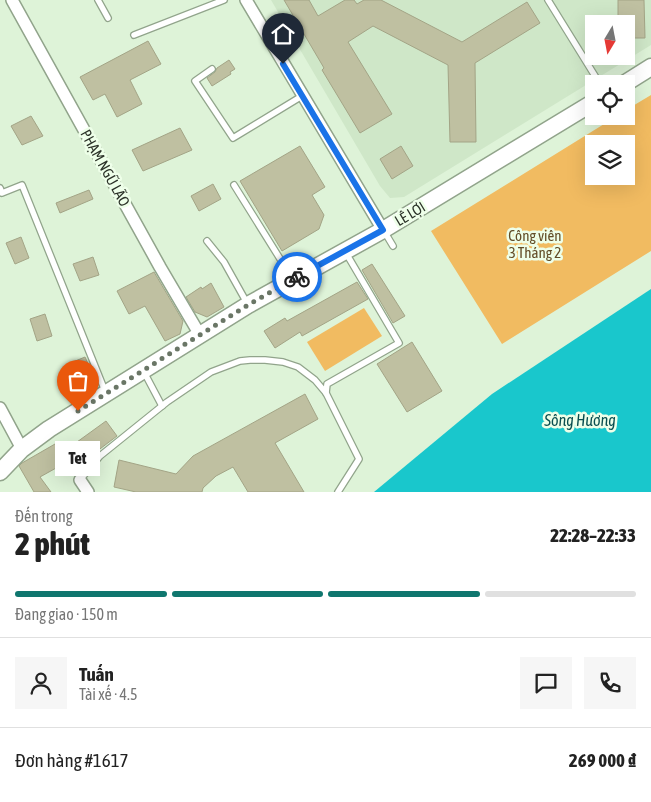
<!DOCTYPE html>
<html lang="vi">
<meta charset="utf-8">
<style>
:root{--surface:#fff;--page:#f6f6f6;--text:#222;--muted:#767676;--line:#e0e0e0;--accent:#0f766e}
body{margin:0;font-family:"Asap Condensed",sans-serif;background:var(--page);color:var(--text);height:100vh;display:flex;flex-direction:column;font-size:19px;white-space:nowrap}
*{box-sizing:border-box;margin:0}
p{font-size:16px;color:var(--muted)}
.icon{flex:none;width:28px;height:28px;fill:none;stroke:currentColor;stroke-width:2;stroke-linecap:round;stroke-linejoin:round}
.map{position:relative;height:492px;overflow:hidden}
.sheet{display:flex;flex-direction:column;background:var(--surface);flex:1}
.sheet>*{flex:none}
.needle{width:32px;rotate:190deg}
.buttons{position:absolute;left:585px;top:15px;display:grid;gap:10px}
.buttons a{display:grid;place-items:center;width:50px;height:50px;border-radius:0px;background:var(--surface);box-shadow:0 5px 20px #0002;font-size:25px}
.pin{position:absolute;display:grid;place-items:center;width:42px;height:42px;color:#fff;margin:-51px -21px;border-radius:50% 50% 50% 0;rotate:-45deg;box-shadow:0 0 5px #0007}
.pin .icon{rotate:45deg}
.courier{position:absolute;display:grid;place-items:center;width:50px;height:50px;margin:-25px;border:4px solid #1a73e8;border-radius:50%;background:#fff;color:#222;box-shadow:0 1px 6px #0007}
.bubble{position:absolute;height:35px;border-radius:0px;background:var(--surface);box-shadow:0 5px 20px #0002;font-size:16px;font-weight:800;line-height:35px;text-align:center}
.headline em{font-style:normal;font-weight:800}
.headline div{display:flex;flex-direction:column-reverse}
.headline{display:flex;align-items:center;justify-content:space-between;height:85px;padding:0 15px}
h1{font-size:32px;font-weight:800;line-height:38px}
.bar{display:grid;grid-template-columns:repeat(4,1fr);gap:8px 5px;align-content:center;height:60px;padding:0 15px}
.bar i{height:6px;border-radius:4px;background:var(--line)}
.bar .on{background:var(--accent)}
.bar p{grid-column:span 4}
.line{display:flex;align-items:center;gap:12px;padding:0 15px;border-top:1px solid var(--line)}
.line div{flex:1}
.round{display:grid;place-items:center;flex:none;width:52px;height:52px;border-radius:0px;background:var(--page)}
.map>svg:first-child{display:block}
.built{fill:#cfe7c8;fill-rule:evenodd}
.green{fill:#f1bb61;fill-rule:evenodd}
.water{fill:#19c7cc}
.building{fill:#bfc0a1;stroke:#a3a486}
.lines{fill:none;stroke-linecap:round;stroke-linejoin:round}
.lane-casing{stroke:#91a48b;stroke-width:8}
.street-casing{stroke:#91a48b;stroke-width:14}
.secondary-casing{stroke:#91a48b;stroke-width:19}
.lane{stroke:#fff;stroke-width:5.5}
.street{stroke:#fff;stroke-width:11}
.secondary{stroke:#fff;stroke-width:16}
.done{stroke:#6a7666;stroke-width:5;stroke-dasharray:0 9}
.route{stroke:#1a73e8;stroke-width:6}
.labels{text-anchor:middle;stroke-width:5;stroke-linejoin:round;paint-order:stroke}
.street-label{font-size:15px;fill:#2b3228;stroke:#eeffe9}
.park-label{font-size:15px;fill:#624c26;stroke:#eeffe9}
.water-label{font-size:16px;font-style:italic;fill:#094e50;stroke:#eeffe9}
</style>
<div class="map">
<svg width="651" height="492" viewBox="0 0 651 492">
<rect width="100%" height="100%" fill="#def3d8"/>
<path class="built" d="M 271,0 L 651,0 L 651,45 L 404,197 L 390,198 L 380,186 ZM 594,24 L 626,24 L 626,56 L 594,56 Z"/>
<g class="green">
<path d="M 651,95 L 651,251 L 502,344 L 431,231 L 617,116 L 626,116 L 626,110 ZM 594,144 L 626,144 L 626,176 L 594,176 Z"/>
<path d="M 364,308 L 382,336 L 325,371 L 307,342 Z"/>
</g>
<path class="water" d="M 651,289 L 651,492 L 374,492 L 492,394 Z"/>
<g class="building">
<path d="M 284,0 L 309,0 L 318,16 L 345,0 L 354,0 L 357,4 L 364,0 L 381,0 L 462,42 L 527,2 L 540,23 L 475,63 L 476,142 L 450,142 L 448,65 L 373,26 L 348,42 L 392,114 L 360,133 L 322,70 L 324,68 Z"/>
<path d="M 618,0 L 644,0 L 645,38 L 626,38 L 626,24 L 618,24 Z"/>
<path d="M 148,41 L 161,64 L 130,80 L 142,104 L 117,117 L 105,94 L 93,100 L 80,77 Z"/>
<path d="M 229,60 L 235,69 L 230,72 L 231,74 L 212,86 L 207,78 L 215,72 L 217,68 Z"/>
<path d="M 31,116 L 43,136 L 22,145 L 11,126 Z"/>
<path d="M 180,128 L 192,150 L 143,171 L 132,150 Z"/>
<path d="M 300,146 L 325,187 L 312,195 L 324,215 L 319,229 L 282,251 L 240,181 Z"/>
<path d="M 401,146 L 413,166 L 392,179 L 380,159 Z"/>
<path d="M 213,184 L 221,199 L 199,211 L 191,196 Z"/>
<path d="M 89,190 L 93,199 L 60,213 L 56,203 Z"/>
<path d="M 21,237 L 29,258 L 15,264 L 6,243 Z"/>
<path d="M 93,257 L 99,275 L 80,281 L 73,264 Z"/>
<path d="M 372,264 L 405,316 L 393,323 L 362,270 Z"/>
<path d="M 154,272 L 183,321 L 180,334 L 165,341 L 145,306 L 129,314 L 117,291 Z"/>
<path d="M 357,282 L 368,299 L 302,336 L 300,332 L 275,348 L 264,331 L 285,318 L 287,321 Z"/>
<path d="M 211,283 L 224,307 L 207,317 L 195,312 L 186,297 L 201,287 L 202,289 Z"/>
<path d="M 45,314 L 52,336 L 37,341 L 30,319 Z"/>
<path d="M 412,342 L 442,391 L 407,412 L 377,364 Z"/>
<path d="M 85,357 L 96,381 L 82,390 L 68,364 Z"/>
<path d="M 305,394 L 318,419 L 275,443 L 304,492 L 248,492 L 233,467 L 216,476 L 203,488 L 202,492 L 136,492 L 114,487 L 119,460 L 176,474 L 193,456 Z"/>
<path d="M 106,421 L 117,436 L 88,458 L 77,442 Z"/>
<path d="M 55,444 L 65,463 L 40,477 L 51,492 L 34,492 L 19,466 L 22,463 Z"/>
</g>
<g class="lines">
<defs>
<g id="lane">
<path d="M 98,0 L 108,18"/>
<path d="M 548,0 L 600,84"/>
<path d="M 134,35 L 224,0"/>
<path d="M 212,69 L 195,81 L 233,138 L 302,96"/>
<path d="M 234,185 L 292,278"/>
<path d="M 0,188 L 2,193 L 22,185 L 105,391"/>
<path d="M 384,231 L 393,246"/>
<path d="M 207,241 L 224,262 L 247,303"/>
<path d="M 144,372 L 162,406"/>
<path d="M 326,393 L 327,384 L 399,343 L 346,253"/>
<path d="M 80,480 L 100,456 L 167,402 L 211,372 L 240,361 L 250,360 L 265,360 L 283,362 L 298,367 L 315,380 L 326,393 L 359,459 L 338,492"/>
</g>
<g id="street">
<path d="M 12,0 L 160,267 L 200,335"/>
<path d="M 246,0 L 383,230"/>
<path d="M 0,408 L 22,449"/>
<path d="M 80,480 L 88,492"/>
</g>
<g id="secondary">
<path d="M 624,84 L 651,67"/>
<path d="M 0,472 L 22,449 L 49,429 L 248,305 L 383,230 L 594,102"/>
</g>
</defs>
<use href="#lane" class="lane-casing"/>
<use href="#street" class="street-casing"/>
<use href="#secondary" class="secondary-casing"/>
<use href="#lane" class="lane"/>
<use href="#street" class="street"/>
<use href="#secondary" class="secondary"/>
</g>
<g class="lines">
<path class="done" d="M 78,411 L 248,305 L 297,277"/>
<path class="route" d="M 283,64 L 383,230 L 297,277"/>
</g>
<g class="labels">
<g class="street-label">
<text transform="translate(105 168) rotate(61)" y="5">PHẠM NGŨ LÃO</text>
<text transform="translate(410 214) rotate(-31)" y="5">LÊ LỢI</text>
</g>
<g class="park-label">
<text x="535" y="241">Công viên<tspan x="535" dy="17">3 Tháng 2</tspan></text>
</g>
<g class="water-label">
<text x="580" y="426">Sông Hương</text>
</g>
</g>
</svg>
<div class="buttons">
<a><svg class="needle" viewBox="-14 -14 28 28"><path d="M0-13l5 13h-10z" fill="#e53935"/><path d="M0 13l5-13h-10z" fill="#767676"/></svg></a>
<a><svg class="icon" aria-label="locate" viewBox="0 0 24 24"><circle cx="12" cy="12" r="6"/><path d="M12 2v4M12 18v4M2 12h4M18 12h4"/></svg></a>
<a><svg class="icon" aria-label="layers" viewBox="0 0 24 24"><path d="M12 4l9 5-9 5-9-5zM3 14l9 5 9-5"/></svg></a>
</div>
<div class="pin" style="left:78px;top:411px;background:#ea580c"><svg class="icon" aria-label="bag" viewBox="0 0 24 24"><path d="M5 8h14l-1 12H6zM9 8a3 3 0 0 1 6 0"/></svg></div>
<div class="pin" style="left:283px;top:64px;background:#1f2937"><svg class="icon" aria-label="home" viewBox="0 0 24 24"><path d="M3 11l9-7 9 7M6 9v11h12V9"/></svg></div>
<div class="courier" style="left:297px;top:277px"><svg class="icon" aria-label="bike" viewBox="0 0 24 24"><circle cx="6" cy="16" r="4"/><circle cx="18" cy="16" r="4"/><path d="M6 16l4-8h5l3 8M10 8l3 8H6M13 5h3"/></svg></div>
<div class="bubble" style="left:55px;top:441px;width:45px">Tet</div>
</div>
<section class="sheet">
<div class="headline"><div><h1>2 phút</h1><p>Đến trong</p></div><em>22:28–22:33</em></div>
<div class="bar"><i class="on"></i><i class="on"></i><i class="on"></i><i></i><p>Đang giao · 150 m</p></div>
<div class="line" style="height:90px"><a class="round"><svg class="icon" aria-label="person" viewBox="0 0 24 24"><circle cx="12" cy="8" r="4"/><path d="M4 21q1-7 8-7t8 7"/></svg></a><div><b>Tuấn</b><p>Tài xế · 4.5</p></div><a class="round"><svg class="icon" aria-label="chat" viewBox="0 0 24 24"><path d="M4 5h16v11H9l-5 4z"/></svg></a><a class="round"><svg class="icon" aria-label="phone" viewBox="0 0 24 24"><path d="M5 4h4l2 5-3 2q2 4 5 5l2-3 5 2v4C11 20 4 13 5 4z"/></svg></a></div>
<div class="line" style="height:65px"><div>Đơn hàng #1617</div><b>269 000 ₫</b></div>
</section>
